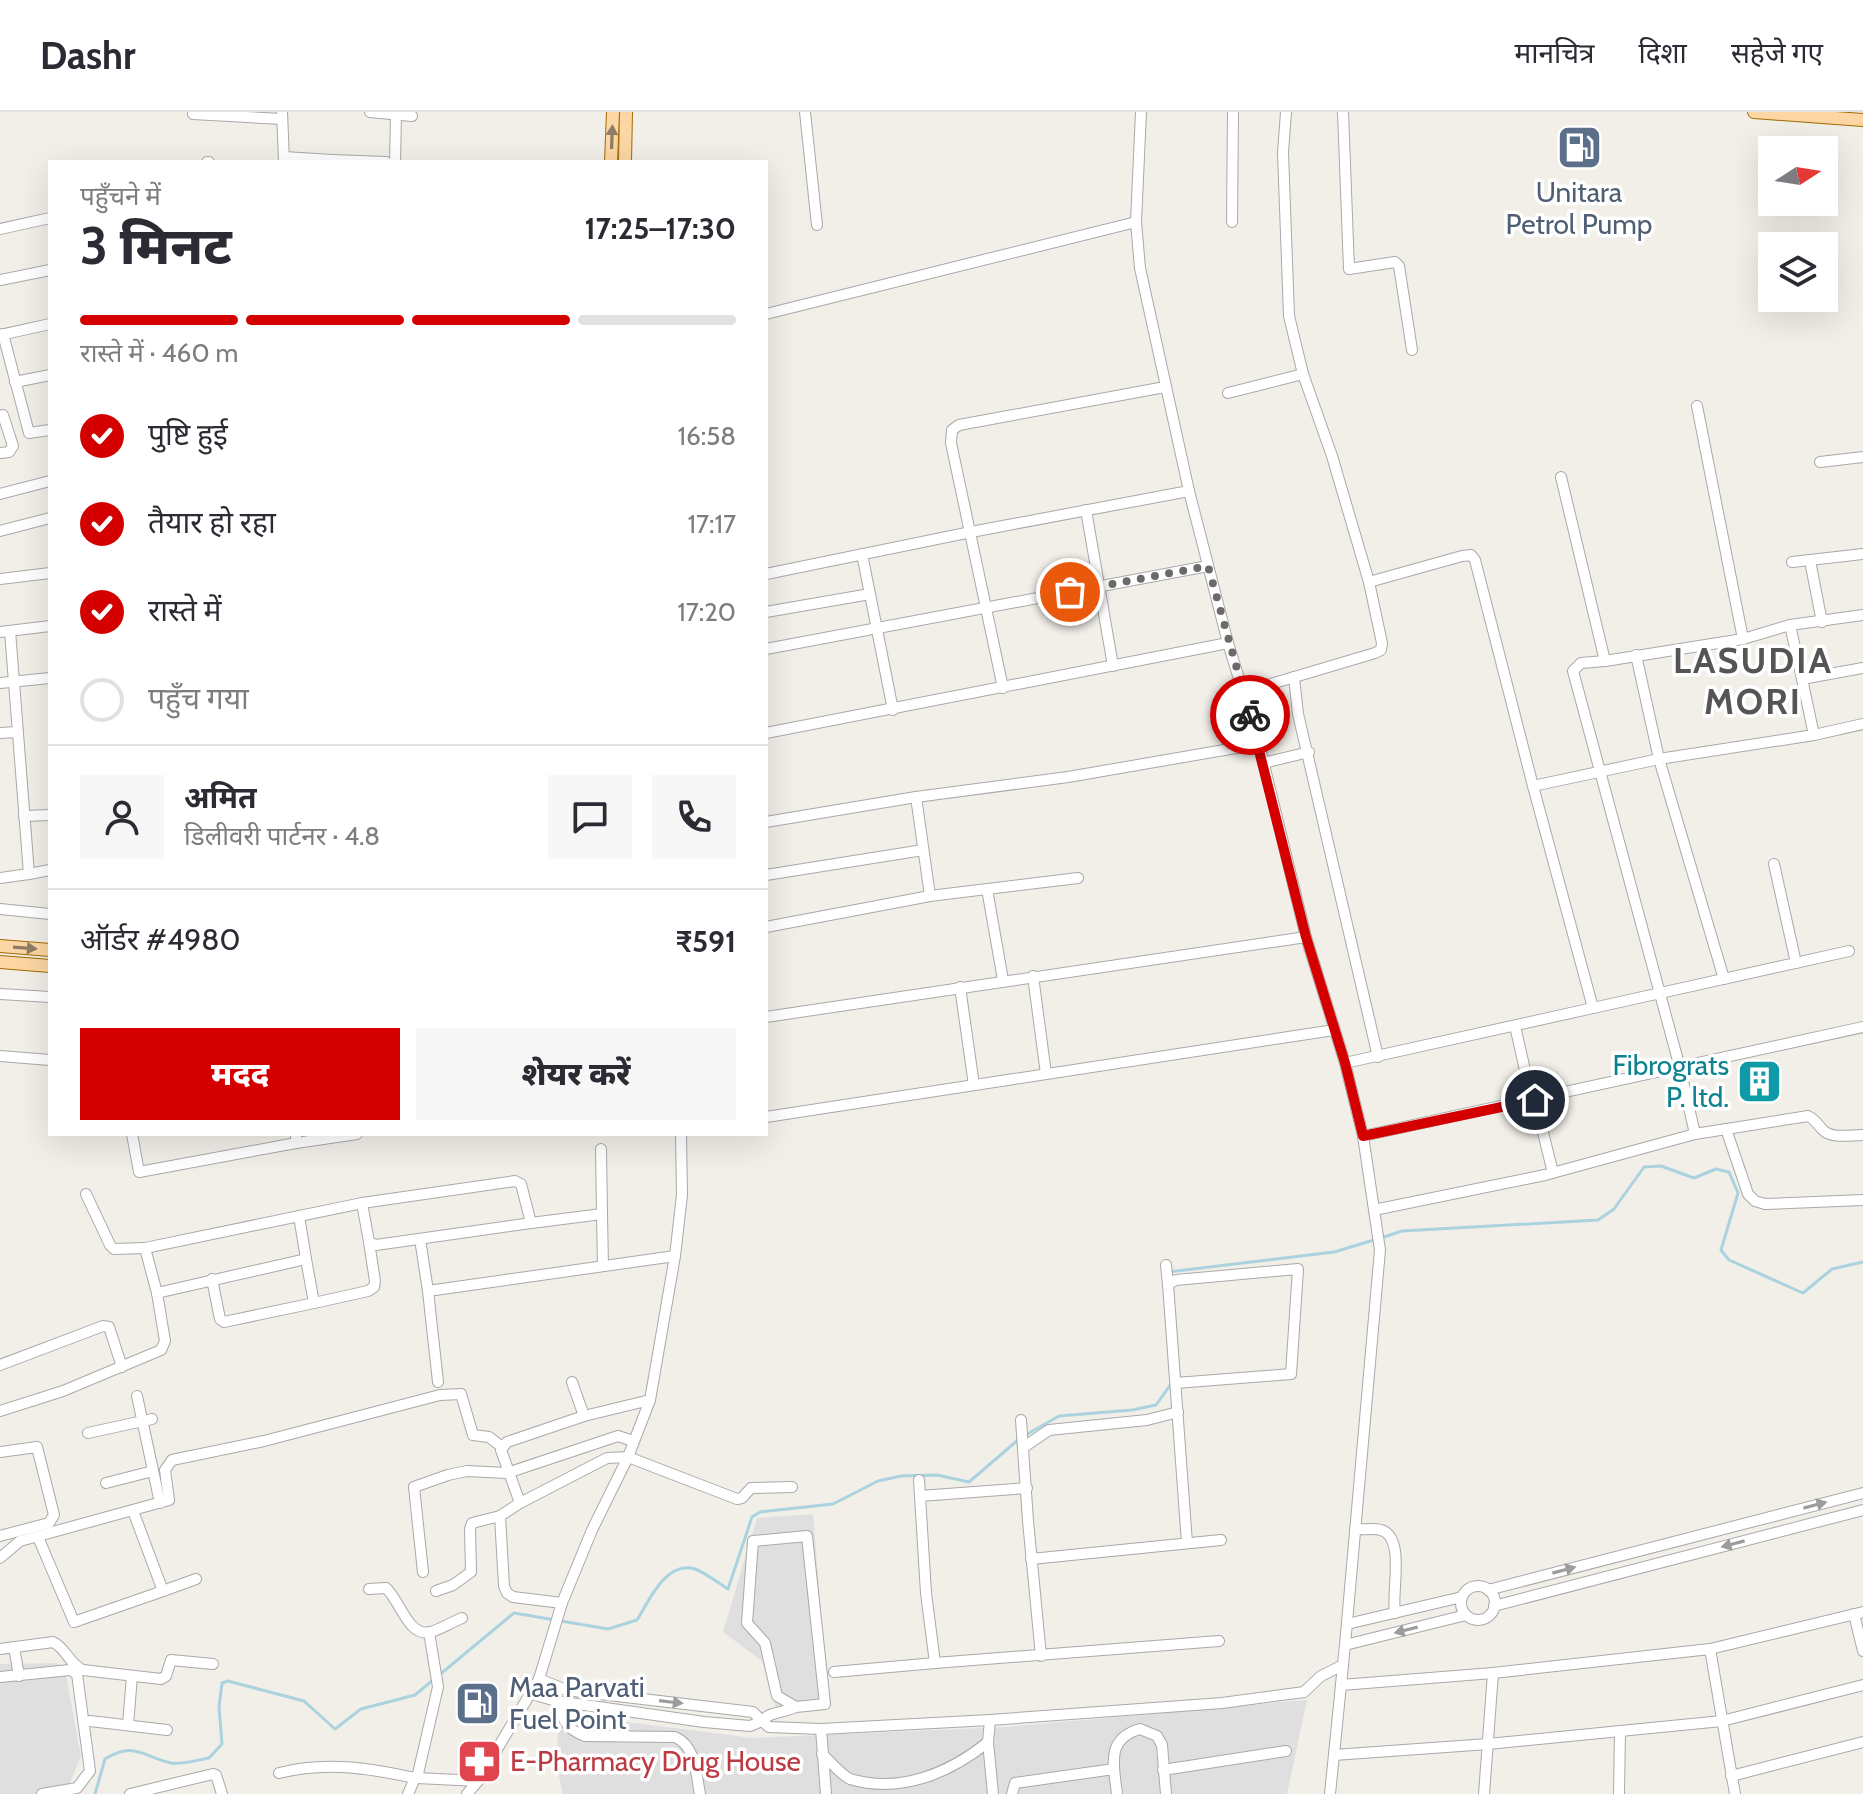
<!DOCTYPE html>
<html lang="hi">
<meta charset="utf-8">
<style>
:root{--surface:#fff;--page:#f7f7f7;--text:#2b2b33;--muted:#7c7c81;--line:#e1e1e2;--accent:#d40000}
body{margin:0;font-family:Cabin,"Noto Sans Devanagari",sans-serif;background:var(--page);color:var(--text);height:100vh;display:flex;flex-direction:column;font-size:30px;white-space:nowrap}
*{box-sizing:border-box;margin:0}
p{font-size:26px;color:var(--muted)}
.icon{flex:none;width:44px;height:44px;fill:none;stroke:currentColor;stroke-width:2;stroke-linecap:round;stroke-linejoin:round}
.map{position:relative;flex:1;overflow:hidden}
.details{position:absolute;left:48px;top:48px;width:720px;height:976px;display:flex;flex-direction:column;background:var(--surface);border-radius:0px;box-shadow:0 8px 32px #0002}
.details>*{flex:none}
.needle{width:52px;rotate:78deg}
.fabs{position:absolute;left:1758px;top:24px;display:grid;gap:16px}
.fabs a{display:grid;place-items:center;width:80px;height:80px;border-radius:0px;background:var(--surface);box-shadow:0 8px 32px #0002;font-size:40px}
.pin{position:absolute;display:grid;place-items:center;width:68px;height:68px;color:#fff;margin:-34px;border:4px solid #fff;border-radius:50%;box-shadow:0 2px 8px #0007}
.courier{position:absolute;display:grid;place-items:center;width:80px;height:80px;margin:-40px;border:6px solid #d40000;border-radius:50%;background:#fff;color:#222;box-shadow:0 2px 10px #0007}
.headline em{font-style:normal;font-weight:800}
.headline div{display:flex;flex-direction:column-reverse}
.headline{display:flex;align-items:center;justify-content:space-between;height:136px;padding:0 32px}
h1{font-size:52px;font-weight:800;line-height:60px}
.bar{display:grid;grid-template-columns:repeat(4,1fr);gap:12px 8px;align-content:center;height:96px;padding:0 32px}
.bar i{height:10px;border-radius:6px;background:var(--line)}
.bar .active{background:var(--accent)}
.bar p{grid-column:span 4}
.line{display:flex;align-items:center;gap:20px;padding:0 32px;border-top:2px solid var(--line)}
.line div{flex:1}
.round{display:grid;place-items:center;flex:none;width:84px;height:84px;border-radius:0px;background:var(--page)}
ol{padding:0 32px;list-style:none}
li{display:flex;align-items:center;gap:24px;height:88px}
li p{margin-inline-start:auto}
li .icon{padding:8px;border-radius:50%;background:var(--accent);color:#fff;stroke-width:4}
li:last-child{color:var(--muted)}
li i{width:44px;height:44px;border:4px solid var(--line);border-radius:50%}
.action{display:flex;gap:16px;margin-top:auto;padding:16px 32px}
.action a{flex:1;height:92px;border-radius:0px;background:var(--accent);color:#fff;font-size:32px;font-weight:800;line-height:92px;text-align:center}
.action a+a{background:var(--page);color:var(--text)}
header{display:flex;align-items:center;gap:48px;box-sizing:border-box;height:112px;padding:0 40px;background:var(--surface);border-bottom:2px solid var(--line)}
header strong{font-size:38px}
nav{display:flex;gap:44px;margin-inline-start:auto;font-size:28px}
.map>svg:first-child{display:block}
.residential{fill:#e0dfdf}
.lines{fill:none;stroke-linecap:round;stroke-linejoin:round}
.stream{stroke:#aad3df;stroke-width:3}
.minor-casing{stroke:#a9a9a9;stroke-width:12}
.major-casing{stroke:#a06b00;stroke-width:14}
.minor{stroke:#fff;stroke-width:10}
.major{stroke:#fcd6a4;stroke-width:12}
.oneway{fill:#8f7c63}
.oneway2{fill:#9c9c9c}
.done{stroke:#6b6a68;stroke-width:8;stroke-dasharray:0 14.4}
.route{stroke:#d40000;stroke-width:10}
.labels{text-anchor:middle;stroke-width:7;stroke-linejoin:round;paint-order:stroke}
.service-label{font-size:28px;fill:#4e5e75;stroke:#fff}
.culture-label{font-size:28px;fill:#0d838f;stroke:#fff;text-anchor:end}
.health-label{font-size:28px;fill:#be3a42;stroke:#fff;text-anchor:start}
.district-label{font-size:36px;font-weight:bold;letter-spacing:2px;fill:#555;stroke:#fff}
</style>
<header>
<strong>Dashr</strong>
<nav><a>मानचित्र</a><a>दिशा</a><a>सहेजे गए</a></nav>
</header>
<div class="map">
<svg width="1863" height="1682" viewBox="0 0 1863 1682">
<rect width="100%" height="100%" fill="#f2efe9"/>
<g class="residential">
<path d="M 813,1402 L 829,1595 L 800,1598 L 775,1594 L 762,1549 L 723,1520 L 757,1406 Z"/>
<path d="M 57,1551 L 65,1557 L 81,1645 L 65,1682 L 0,1682 L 0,1552 Z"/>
<path d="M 1307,1588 L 1287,1682 L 563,1682 L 557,1656 L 558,1601 L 752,1626 L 1006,1615 Z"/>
</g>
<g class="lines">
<g class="stream">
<path d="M 1381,1126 L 1402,1119 L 1598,1108 L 1614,1097 L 1644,1055 L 1661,1054 L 1694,1066 L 1716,1057 L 1729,1060 L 1738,1081 L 1721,1138 L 1729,1148 L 1803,1181 L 1832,1157 L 1863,1150"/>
<path d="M 1168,1160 L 1334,1140 L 1374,1128"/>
<path d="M 1024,1324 L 1059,1304 L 1132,1298 L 1156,1293 L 1171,1272"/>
<path d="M 438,1564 L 514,1501 L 608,1517 L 637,1508 C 649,1489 666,1448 695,1457 C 706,1461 718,1471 728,1477 L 752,1405 L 760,1400 L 833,1392 L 878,1369 L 901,1364 L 937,1363 L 969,1370 L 1018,1328"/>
<path d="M 95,1682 L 105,1647 C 134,1629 142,1644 171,1651 C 182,1653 197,1648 209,1646 L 222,1632 L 219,1595 L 222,1571 L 228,1569 L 304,1589 L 335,1617 L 361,1597 L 415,1583 L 433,1568"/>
</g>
<defs>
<g id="minor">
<path d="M 282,0 L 284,50"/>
<path d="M 370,0 L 412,4"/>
<path d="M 805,0 L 817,113"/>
<path d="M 1141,0 L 1136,110 L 1140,156 L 1189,379 L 1228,531 L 1259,632 L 1306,825 L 1345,951 L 1363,1024 L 1380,1138 L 1345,1533 L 1330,1682"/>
<path d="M 1343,0 L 1349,157 L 1395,150 L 1399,154 L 1412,238"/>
<path d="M 193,2 L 281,7"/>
<path d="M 284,45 L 332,48 L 331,50"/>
<path d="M 332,48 L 386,50"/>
<path d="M 207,50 L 209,50"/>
<path d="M 395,50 L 396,2"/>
<path d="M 1232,110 L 1233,0"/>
<path d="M 0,117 L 50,106"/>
<path d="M 0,168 L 50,158"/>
<path d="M 766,202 L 1136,110"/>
<path d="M 3,222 L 29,321 L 50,318"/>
<path d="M 0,223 L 50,212"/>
<path d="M 15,270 L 50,263"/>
<path d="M 1228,281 L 1303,262"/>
<path d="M 1697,294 L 1743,527"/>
<path d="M 0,341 L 9,340 L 13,334 L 3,303"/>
<path d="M 1820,350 L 1863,345"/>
<path d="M 1561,365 L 1605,549"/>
<path d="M 0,382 L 50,369"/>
<path d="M 1086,398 L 1113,554"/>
<path d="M 0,419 L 50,406"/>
<path d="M 862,442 L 893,598"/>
<path d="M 1810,449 L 1822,510"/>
<path d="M 1792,450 L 1863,442"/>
<path d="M 766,462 L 971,420 L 1189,379"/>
<path d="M 0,467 L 50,461"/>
<path d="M 1369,470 L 1462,444 L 1471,443 L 1475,448 L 1533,674"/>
<path d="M 766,500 L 870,482"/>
<path d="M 1863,503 L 1790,513 L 1743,527 L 1605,549 L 1581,551 L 1573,559 L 1680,956 L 1695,1022 L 1808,1004 C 1816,1008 1817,1012 1823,1018 C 1831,1027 1851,1023 1863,1023"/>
<path d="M 1790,513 L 1802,567"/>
<path d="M 0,520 L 50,514"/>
<path d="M 766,537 L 1208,454"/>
<path d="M 1636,543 L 1659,647 L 1724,867"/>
<path d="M 1294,565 L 1298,602 L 1378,945"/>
<path d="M 0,571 L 50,566"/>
<path d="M 1003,576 L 951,331 L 952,318 L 959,313 L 1165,275"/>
<path d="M 1244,580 L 1375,541 L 1381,538 L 1382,531 L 1369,470 L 1332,344 L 1303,262 L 1289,204 L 1283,41 L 1286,0"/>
<path d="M 0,621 L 17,620"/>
<path d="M 766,621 L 1228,531"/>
<path d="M 1814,623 L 1863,612"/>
<path d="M 1263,651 L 1309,640"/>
<path d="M 24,704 L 50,703"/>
<path d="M 766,710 L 916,685 L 1068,665 L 1259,632"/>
<path d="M 1774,752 L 1796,851"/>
<path d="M 29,762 L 50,758"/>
<path d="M 766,763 L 923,738"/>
<path d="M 0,766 L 29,762 L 10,519"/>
<path d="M 987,777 L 1003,868"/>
<path d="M 930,784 L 1078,766"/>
<path d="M 0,797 L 50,802"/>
<path d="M 766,815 L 930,784 L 916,685"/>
<path d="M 1849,839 L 1593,896 L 1533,674 L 1659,647 L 1814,623 L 1802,567 L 1863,556"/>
<path d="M 1033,864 L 1046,962"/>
<path d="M 960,875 L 974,973"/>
<path d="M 0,882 L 50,885"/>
<path d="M 766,905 L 1306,825"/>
<path d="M 1515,914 L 1532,989"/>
<path d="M 0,944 L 50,948"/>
<path d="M 1345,951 L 1593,896"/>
<path d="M 1535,988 L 1553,1061"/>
<path d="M 766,1005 L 1334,918"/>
<path d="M 1726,1017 L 1748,1082 L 1755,1089 L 1765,1092 L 1863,1088"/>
<path d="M 132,1022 L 139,1060 L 296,1031 L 296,1022"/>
<path d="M 1363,1024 L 1863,915"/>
<path d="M 296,1031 L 357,1022"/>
<path d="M 601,1037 L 602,1102"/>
<path d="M 86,1082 L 110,1133 L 114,1137 L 145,1136"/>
<path d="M 362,1091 L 369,1130 L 376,1133 L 531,1111"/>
<path d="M 1374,1098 L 1545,1063 L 1695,1022"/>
<path d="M 299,1104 L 306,1147"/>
<path d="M 420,1127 L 428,1179"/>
<path d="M 1166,1153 L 1168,1172"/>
<path d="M 212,1167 L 220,1207 L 224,1210 L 314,1191 L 306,1147 L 157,1181 L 145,1136 L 362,1091 L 515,1069 L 521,1072 L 531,1111 L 602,1102 L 603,1154"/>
<path d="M 314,1191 L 368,1179 L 374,1175 L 375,1169 L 369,1130"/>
<path d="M 0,1253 L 103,1214 L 109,1215 L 122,1255"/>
<path d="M 438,1270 L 428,1179 L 675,1144"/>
<path d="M 572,1270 L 584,1304"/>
<path d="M 1176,1271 L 1291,1262 L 1298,1157 L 1176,1168 L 1168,1172 L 1187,1431"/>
<path d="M 137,1284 L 160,1391"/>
<path d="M 0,1299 L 63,1279 L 161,1238 L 165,1229 L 157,1181"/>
<path d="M 1021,1308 L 1028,1409 L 1041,1544"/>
<path d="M 88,1321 L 152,1307"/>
<path d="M 1024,1335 L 1049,1318 L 1147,1308 L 1178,1300"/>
<path d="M 0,1340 L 37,1335 L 54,1403 L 49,1411 L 0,1424"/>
<path d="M 106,1371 L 153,1359"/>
<path d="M 920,1384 L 1027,1376"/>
<path d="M 520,1391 L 501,1338 L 507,1330 L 584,1304 L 650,1288"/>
<path d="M 133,1399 L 163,1479 L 196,1467"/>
<path d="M 500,1404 L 504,1474 L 507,1481 L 513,1485 L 562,1491"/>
<path d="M 1355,1417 C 1363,1418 1374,1416 1381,1418 C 1406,1425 1391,1481 1395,1501"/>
<path d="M 38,1425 L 74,1510 L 163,1479"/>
<path d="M 0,1446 L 20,1429 L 169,1388 L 165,1358 L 172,1348 L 264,1329 L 440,1283 L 461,1282 L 473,1323 L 489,1325 L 502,1335"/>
<path d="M 1031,1447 L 1221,1428"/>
<path d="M 423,1460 L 414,1375 L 448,1363 L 467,1359 L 507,1361 L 618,1324 L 633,1329"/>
<circle cx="1478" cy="1491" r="17"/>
<path d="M 369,1477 L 386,1476 C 400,1488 408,1526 431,1520 C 441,1517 452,1510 462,1506"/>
<path d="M 1488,1478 L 1863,1381"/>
<path d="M 436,1479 L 453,1473 L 471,1460 L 470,1417 L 472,1411 L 500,1404 L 520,1391 L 607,1346 L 628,1345 L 737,1387 L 742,1386 L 751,1376 L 792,1375"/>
<path d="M 1494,1494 L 1863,1398"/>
<path d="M 1854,1502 L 1863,1539"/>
<path d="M 1347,1512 L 1462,1485"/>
<path d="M 1345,1533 L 1466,1503"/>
<path d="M 14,1535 L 19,1564"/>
<path d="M 0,1537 L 53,1530 C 66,1536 69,1552 83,1558 L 161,1567 L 166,1564 L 171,1548 L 213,1552"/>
<path d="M 935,1551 L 1219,1529"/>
<path d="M 834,1560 L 935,1551 L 926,1481 L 919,1368"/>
<path d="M 0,1565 L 70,1558 L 77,1562 L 90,1659 L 77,1676 L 42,1682"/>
<path d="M 1341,1573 L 1493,1561 L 1710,1537"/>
<path d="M 532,1582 L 556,1589 L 704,1610 L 750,1614 L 762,1609 L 753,1600 L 566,1578 L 539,1567"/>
<path d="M 562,1590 C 560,1609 569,1618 585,1624 L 675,1625 C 696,1634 696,1662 700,1682"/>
<path d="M 796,1595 L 825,1592 L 807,1424 L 753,1429 L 747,1511 L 765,1531 L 777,1584 L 796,1595 C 784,1601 770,1599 762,1609 L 769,1615 L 821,1617 L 990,1608 L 1222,1591 L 1304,1580 L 1321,1564 L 1343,1553"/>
<path d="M 990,1608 L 988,1630 L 993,1682"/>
<path d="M 90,1609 L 167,1618"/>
<path d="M 128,1613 L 132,1564"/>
<path d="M 821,1617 L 826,1682"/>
<path d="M 822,1642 C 830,1649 840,1662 850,1667 C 900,1682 950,1661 988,1630"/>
<path d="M 1334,1643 L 1488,1632 L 1722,1609 L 1863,1573"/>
<path d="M 1163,1658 L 1286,1639"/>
<path d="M 279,1661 C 326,1649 368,1656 415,1666"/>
<path d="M 1731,1664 L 1863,1630"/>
<path d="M 417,1666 L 478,1669"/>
<path d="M 130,1682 L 213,1662 L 216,1663 L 222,1682"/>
<path d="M 408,1682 L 415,1666 L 417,1666 L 438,1575 L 429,1520"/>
<path d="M 467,1682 L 478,1669 L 539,1567 L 562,1491 L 592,1418 L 628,1345 L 650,1288 L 675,1144 L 682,1083 L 681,1022"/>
<path d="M 1012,1682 L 1015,1671 L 1114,1657"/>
<path d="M 1117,1682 C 1114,1654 1105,1627 1140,1617 L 1157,1624 L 1162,1633 L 1166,1682"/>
<path d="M 1484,1682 L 1493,1561"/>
<path d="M 1619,1682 L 1620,1619"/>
<path d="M 1735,1682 L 1710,1537 L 1863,1500"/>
</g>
<g id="major">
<path d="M 1754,0 L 1863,8"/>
<path d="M 611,50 L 613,0"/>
<path d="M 625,50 L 626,0"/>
<path d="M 0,834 L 50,838"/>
<path d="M 0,850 L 50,854"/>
</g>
</defs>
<use href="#minor" class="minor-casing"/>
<use href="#major" class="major-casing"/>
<use href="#minor" class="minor"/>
<use href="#major" class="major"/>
</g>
<defs><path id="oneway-solid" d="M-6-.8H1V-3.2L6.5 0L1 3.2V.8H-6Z" transform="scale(2)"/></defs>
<g class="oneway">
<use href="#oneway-solid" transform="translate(612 25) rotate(-88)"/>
<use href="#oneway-solid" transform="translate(25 836) rotate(4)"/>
</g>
<g class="oneway2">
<use href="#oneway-solid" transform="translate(1815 1393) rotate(-15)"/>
<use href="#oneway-solid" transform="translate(1733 1432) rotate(165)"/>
<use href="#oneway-solid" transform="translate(1564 1458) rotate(-15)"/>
<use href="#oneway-solid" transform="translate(1406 1518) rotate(166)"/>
<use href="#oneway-solid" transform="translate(671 1590) rotate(7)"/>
</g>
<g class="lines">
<path class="done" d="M 1070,480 L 1208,454 L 1250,603"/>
<path class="route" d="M 1250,603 L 1306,825 L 1345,951 L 1363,1024 L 1535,988"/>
</g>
<defs>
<symbol id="fuel-square" viewBox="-11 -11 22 22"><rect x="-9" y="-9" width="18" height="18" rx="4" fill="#5c6f8a" stroke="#fff"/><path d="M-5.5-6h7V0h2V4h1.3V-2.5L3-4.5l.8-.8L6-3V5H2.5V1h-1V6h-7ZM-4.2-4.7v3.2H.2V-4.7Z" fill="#fff"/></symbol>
<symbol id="building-square" viewBox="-11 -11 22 22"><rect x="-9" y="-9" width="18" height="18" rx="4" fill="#0f9aa8" stroke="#fff"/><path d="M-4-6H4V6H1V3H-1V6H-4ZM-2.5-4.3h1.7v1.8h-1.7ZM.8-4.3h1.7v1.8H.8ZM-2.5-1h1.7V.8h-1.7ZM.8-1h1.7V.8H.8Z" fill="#fff"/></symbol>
<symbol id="pharmacy-square" viewBox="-11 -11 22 22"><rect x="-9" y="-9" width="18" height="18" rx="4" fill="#e0444e" stroke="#fff"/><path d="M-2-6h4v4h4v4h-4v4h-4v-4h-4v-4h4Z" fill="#fff"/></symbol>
</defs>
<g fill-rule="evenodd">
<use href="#fuel-square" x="1554" y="10" width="51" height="51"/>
<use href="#building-square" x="1734" y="944" width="51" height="51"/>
<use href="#fuel-square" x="452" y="1566" width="51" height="51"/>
<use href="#pharmacy-square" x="454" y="1624" width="51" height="51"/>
</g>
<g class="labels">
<g class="service-label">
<text x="1579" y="90">Unitara<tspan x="1579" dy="32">Petrol Pump</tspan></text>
<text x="509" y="1585" text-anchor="start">Maa Parvati<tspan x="509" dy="32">Fuel Point</tspan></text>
</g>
<g class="culture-label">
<text x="1729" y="963">Fibrograts<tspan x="1729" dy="32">P. ltd.</tspan></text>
</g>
<g class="health-label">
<text x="510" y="1659">E-Pharmacy Drug House</text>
</g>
<g class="district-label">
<text x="1753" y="561">LASUDIA<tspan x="1753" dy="41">MORI</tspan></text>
</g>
</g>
</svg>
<div class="fabs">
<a><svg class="needle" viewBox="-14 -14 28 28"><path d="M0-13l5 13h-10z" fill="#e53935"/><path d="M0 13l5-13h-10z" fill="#7c7c81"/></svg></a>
<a><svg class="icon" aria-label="layers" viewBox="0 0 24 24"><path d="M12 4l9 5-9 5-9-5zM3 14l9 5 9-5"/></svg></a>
</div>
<div class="pin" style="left:1070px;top:480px;background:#ea580c"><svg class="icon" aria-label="bag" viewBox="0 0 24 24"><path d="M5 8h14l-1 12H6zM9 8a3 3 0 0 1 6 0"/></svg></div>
<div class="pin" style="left:1535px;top:988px;background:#1f2937"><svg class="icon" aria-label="home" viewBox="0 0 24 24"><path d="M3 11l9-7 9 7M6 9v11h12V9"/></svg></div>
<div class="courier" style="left:1250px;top:603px"><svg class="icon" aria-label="bike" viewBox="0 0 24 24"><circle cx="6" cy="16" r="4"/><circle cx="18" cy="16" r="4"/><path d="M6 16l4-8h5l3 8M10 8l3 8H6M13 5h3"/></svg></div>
<section class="details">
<div class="headline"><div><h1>3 मिनट</h1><p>पहुँचने में</p></div><em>17:25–17:30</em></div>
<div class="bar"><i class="active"></i><i class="active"></i><i class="active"></i><i></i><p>रास्ते में · 460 m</p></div>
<ol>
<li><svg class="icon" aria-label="check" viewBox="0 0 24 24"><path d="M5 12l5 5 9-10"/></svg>पुष्टि हुई<p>16:58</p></li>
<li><svg class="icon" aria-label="check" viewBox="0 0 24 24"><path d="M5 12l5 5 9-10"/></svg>तैयार हो रहा<p>17:17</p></li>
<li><svg class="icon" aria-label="check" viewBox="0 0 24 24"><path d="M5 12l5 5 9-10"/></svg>रास्ते में<p>17:20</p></li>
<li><i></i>पहुँच गया</li>
</ol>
<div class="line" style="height:144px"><a class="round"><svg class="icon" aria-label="person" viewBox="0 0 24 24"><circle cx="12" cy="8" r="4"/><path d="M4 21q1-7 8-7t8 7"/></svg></a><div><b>अमित</b><p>डिलीवरी पार्टनर · 4.8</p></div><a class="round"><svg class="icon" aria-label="chat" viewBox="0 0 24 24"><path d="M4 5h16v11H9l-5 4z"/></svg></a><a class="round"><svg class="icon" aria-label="phone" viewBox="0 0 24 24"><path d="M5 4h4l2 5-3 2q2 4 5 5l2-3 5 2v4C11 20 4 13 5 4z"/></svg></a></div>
<div class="line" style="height:104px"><div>ऑर्डर #4980</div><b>₹591</b></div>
<div class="action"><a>मदद</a><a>शेयर करें</a></div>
</section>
</div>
